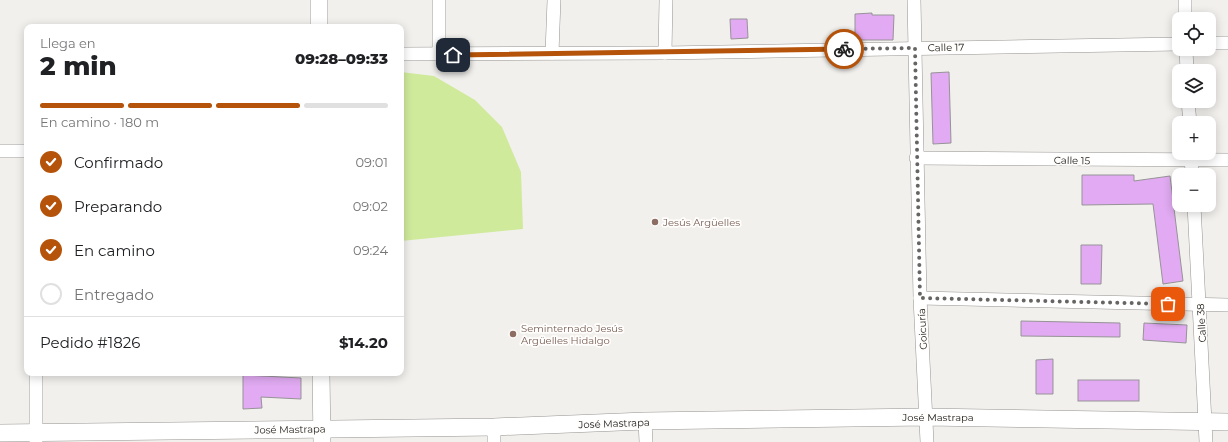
<!DOCTYPE html>
<html lang="es">
<meta charset="utf-8">
<style>
:root{--surface:#fff;--page:#f6f6f6;--text:#202124;--muted:#757577;--line:#e0e0e0;--accent:#b45309}
body{margin:0;font-family:Montserrat,sans-serif;background:var(--page);color:var(--text);height:100vh;display:flex;flex-direction:column;font-size:15px;white-space:nowrap}
*{box-sizing:border-box;margin:0}
p{font-size:13px;color:var(--muted)}
.icon{flex:none;width:22px;height:22px;fill:none;stroke:currentColor;stroke-width:2;stroke-linecap:round;stroke-linejoin:round}
.map{position:relative;flex:1;overflow:hidden}
.sheet{position:absolute;left:24px;top:24px;width:380px;height:352px;display:flex;flex-direction:column;background:var(--surface);border-radius:8px;box-shadow:0 2px 10px #0003}
.sheet>*{flex:none}
.buttons{position:absolute;left:1172px;top:12px;display:grid;gap:8px}
.buttons a{display:grid;place-items:center;width:44px;height:44px;border-radius:8px;background:var(--surface);box-shadow:0 2px 10px #0003;font-size:20px}
.pin{position:absolute;display:grid;place-items:center;width:34px;height:34px;color:#fff;margin:-17px;border-radius:8px;box-shadow:0 2px 6px #0006}
.courier{position:absolute;display:grid;place-items:center;width:40px;height:40px;margin:-20px;border:3px solid #b45309;border-radius:50%;background:#fff;color:#222;box-shadow:0 1px 5px #0007}
.overview em{font-style:normal;font-weight:800}
.overview div{display:flex;flex-direction:column-reverse}
.overview{display:flex;align-items:center;justify-content:space-between;height:68px;padding:0 16px}
h1{font-size:26px;font-weight:800;line-height:30px}
.bar{display:grid;grid-template-columns:repeat(4,1fr);gap:6px 4px;align-content:center;height:48px;padding:0 16px}
.bar i{height:5px;border-radius:3px;background:var(--line)}
.bar .current{background:var(--accent)}
.bar p{grid-column:span 4}
.line{display:flex;align-items:center;gap:10px;padding:0 16px;border-top:1px solid var(--line)}
.line div{flex:1}
ol{padding:0 16px;list-style:none}
li{display:flex;align-items:center;gap:12px;height:44px}
li p{margin-inline-start:auto}
li .icon{padding:4px;border-radius:50%;background:var(--accent);color:#fff;stroke-width:4}
li:last-child{color:var(--muted)}
li i{width:22px;height:22px;border:2px solid var(--line);border-radius:50%}
.map>svg:first-child{display:block}
.green{fill:#d0ea9c}
.building{fill:#e1aaf2;stroke:#969397}
.lines{fill:none;stroke-linecap:round;stroke-linejoin:round}
.minor-casing{stroke:#969491;stroke-width:14}
.tertiary-casing{stroke:#969491;stroke-width:18}
.minor{stroke:#fff;stroke-width:13}
.tertiary{stroke:#fff;stroke-width:17}
.done{stroke:#666563;stroke-width:4;stroke-dasharray:0 7.2}
.route{stroke:#b45309;stroke-width:5}
.education-dot{fill:#8d6e63;stroke:#fffefc;stroke-width:1.5}
.labels{text-anchor:middle;stroke-width:3.5;stroke-linejoin:round;paint-order:stroke}
.street-label{font-size:10px;fill:#1a1a18;stroke:#fffefc}
.education-label{font-size:10px;fill:#785e54;stroke:#fffefc;text-anchor:start}
</style>
<div class="map">
<svg width="1228" height="442" viewBox="0 0 1228 442">
<rect width="100%" height="100%" fill="#f2f0ed"/>
<path class="green" d="M 401,72 L 434,76 L 475,100 L 502,127 L 521,172 L 523,229 L 401,241 Z"/>
<g class="building">
<path d="M 872,13 L 872,15 L 894,15 L 893,40 L 855,40 L 855,14 Z"/>
<path d="M 730,19 L 747,19 L 748,38 L 731,39 Z"/>
<path d="M 949,72 L 951,143 L 933,144 L 931,73 Z"/>
<path d="M 1082,175 L 1134,175 L 1134,181 L 1170,176 L 1183,281 L 1163,284 L 1153,204 L 1082,205 Z"/>
<path d="M 1081,245 L 1102,245 L 1101,284 L 1081,284 Z"/>
<path d="M 1021,321 L 1120,323 L 1120,337 L 1021,336 Z"/>
<path d="M 1144,323 L 1187,325 L 1186,343 L 1143,340 Z"/>
<path d="M 1053,359 L 1053,394 L 1036,394 L 1036,360 Z"/>
<path d="M 243,375 L 301,378 L 301,399 L 261,397 L 262,408 L 243,409 Z"/>
<rect x="1078" y="380" width="61" height="21"/>
</g>
<g class="lines">
<defs>
<g id="minor">
<path d="M 914,0 L 920,298 L 927,442"/>
<path d="M 1185,0 L 1185,19"/>
<path d="M 1209,43 L 1228,43"/>
<path d="M 1186,49 L 1187,71"/>
<path d="M 552,53 L 554,0"/>
<path d="M 665,53 L 666,0"/>
<path d="M 401,54 L 665,53 L 1179,44"/>
<path d="M 439,55 L 439,0"/>
<path d="M 1188,101 L 1190,123"/>
<path d="M 0,151 L 27,151"/>
<path d="M 1191,153 L 1192,175"/>
<path d="M 916,158 L 1228,160"/>
<path d="M 1194,205 L 1206,442"/>
<path d="M 920,298 L 1228,305"/>
<path d="M 36,373 L 36,442"/>
<path d="M 645,421 L 646,442"/>
<path d="M 494,442 L 494,427"/>
</g>
<g id="tertiary">
<path d="M 319,0 L 319,27"/>
<path d="M 321,373 L 322,442"/>
<path d="M 0,433 L 494,427 L 645,421 L 926,417 L 1228,422"/>
</g>
</defs>
<use href="#minor" class="minor-casing"/>
<use href="#tertiary" class="tertiary-casing"/>
<use href="#minor" class="minor"/>
<use href="#tertiary" class="tertiary"/>
</g>
<g class="lines">
<path class="done" d="M 844,49 L 915,48 L 920,298 L 1168,304"/>
<path class="route" d="M 453,55 L 844,49"/>
</g>
<g class="education-dot">
<circle cx="655" cy="222" r="4"/>
<circle cx="513" cy="334" r="4"/>
</g>
<g class="labels">
<g class="street-label">
<text transform="translate(946 47) rotate(-1)" y="4">Calle 17</text>
<text transform="translate(1072 160) rotate(1)" y="4">Calle 15</text>
<text transform="translate(1201 323) rotate(-93)" y="4">Calle 38</text>
<text transform="translate(922 329) rotate(-93)" y="4">Goicuría</text>
<text x="938" y="421">José Mastrapa</text>
<text transform="translate(614 423) rotate(-2)" y="4">José Mastrapa</text>
<text transform="translate(290 429) rotate(-1)" y="4">José Mastrapa</text>
</g>
<g class="education-label">
<text x="663" y="226">Jesús Argüelles</text>
<text x="521" y="332">Seminternado Jesús<tspan x="521" dy="12">Argüelles Hidalgo</tspan></text>
</g>
</g>
</svg>
<div class="buttons">
<a><svg class="icon" aria-label="locate" viewBox="0 0 24 24"><circle cx="12" cy="12" r="6"/><path d="M12 2v4M12 18v4M2 12h4M18 12h4"/></svg></a>
<a><svg class="icon" aria-label="layers" viewBox="0 0 24 24"><path d="M12 4l9 5-9 5-9-5zM3 14l9 5 9-5"/></svg></a>
<a>+</a>
<a>−</a>
</div>
<div class="pin" style="left:1168px;top:304px;background:#ea580c"><svg class="icon" aria-label="bag" viewBox="0 0 24 24"><path d="M5 8h14l-1 12H6zM9 8a3 3 0 0 1 6 0"/></svg></div>
<div class="pin" style="left:453px;top:55px;background:#1f2937"><svg class="icon" aria-label="home" viewBox="0 0 24 24"><path d="M3 11l9-7 9 7M6 9v11h12V9"/></svg></div>
<div class="courier" style="left:844px;top:49px"><svg class="icon" aria-label="bike" viewBox="0 0 24 24"><circle cx="6" cy="16" r="4"/><circle cx="18" cy="16" r="4"/><path d="M6 16l4-8h5l3 8M10 8l3 8H6M13 5h3"/></svg></div>
<section class="sheet">
<div class="overview"><div><h1>2 min</h1><p>Llega en</p></div><em>09:28–09:33</em></div>
<div class="bar"><i class="current"></i><i class="current"></i><i class="current"></i><i></i><p>En camino · 180 m</p></div>
<ol>
<li><svg class="icon" aria-label="check" viewBox="0 0 24 24"><path d="M5 12l5 5 9-10"/></svg>Confirmado<p>09:01</p></li>
<li><svg class="icon" aria-label="check" viewBox="0 0 24 24"><path d="M5 12l5 5 9-10"/></svg>Preparando<p>09:02</p></li>
<li><svg class="icon" aria-label="check" viewBox="0 0 24 24"><path d="M5 12l5 5 9-10"/></svg>En camino<p>09:24</p></li>
<li><i></i>Entregado</li>
</ol>
<div class="line" style="height:52px"><div>Pedido #1826</div><b>$14.20</b></div>
</section>
</div>
